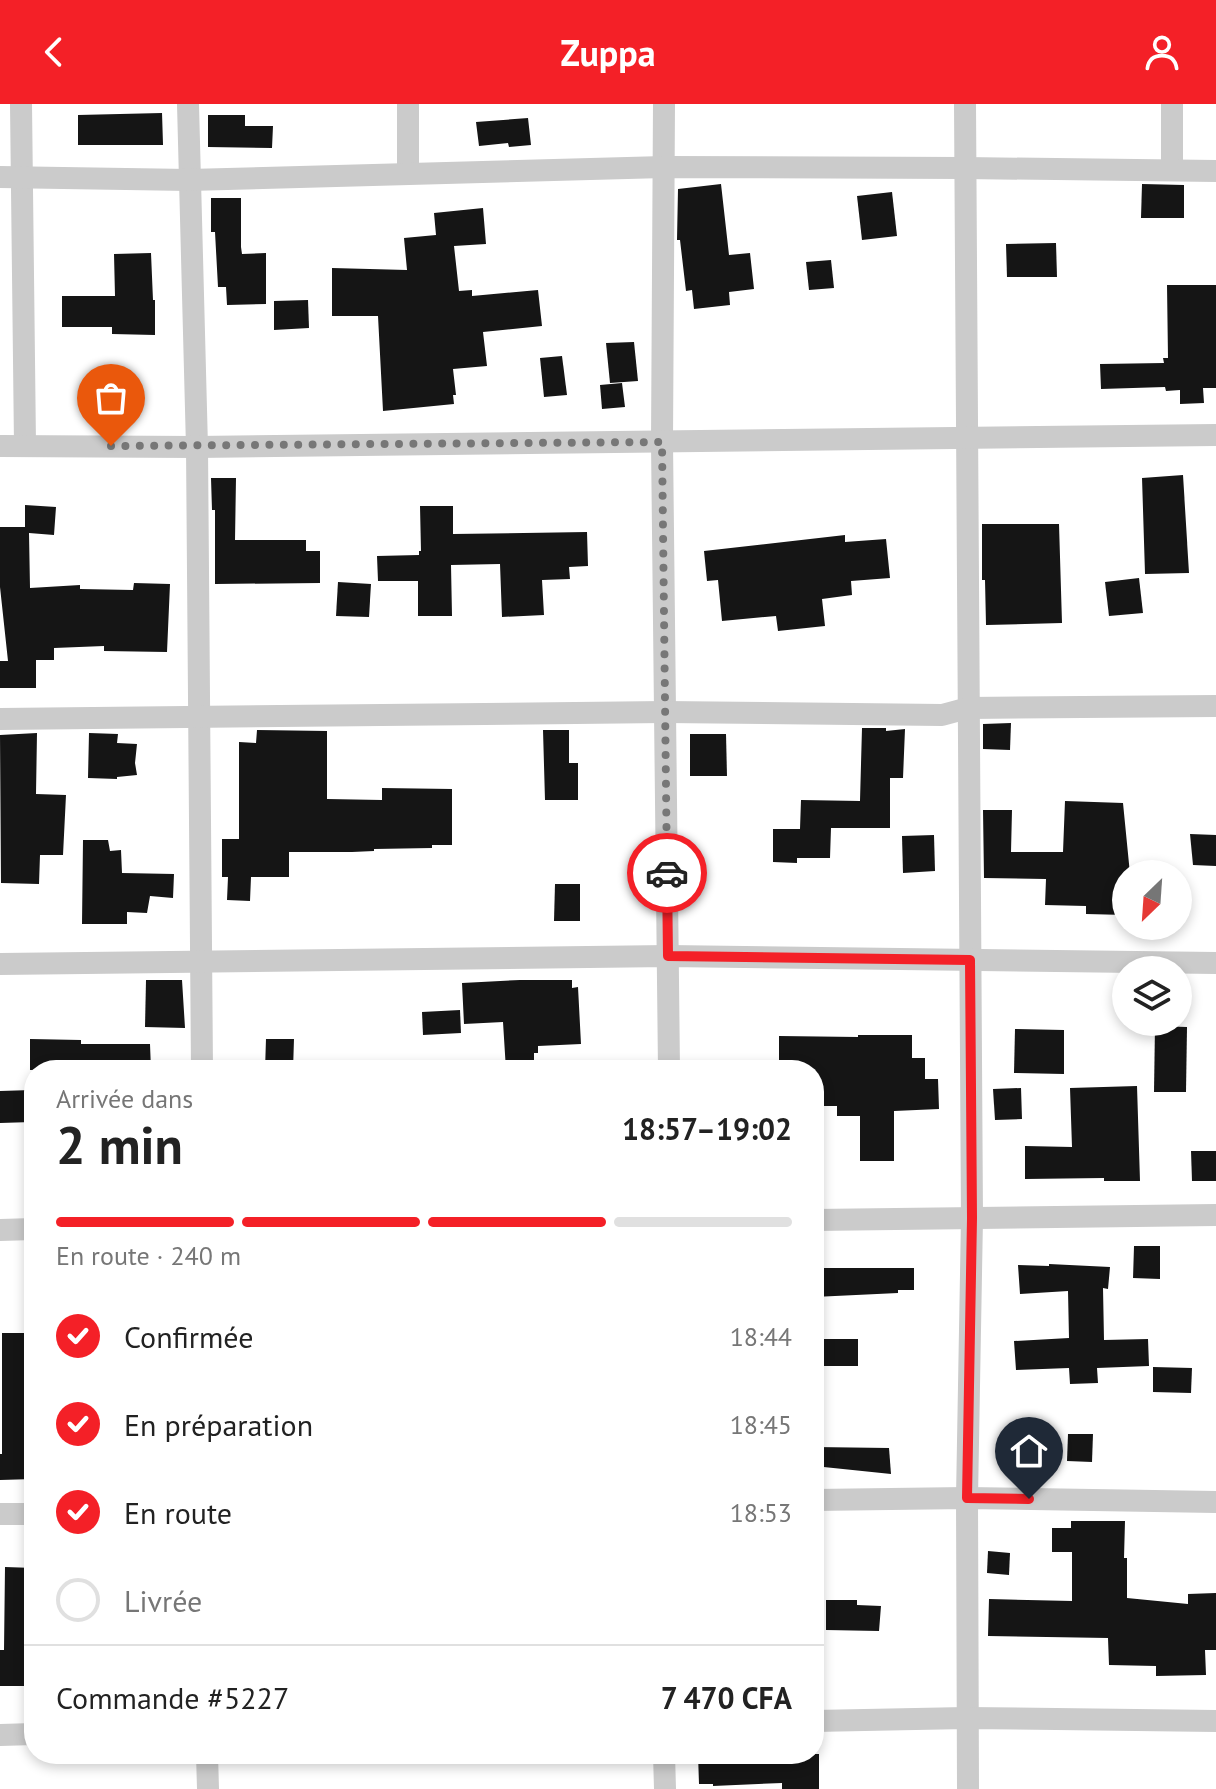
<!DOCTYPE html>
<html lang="fr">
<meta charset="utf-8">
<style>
:root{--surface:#fff;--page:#f2f2f2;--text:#222;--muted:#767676;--line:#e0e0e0;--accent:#f42027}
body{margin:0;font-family:"PT Sans",sans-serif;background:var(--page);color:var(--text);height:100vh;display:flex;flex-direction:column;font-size:30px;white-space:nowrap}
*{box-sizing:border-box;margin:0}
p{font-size:26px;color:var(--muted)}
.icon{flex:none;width:44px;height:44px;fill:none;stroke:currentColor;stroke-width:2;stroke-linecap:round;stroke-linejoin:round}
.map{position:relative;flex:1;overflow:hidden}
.sheet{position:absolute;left:24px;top:956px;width:800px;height:704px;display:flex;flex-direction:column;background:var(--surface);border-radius:32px;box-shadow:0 4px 12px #0003}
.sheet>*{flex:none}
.needle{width:52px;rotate:205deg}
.tools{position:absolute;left:1112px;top:756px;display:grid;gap:16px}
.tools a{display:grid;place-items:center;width:80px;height:80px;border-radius:50%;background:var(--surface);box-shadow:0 4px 12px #0003;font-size:40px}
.pin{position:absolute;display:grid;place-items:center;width:68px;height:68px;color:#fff;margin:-82px -34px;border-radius:50% 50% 50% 0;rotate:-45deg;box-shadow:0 0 8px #0007}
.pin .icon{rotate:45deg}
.courier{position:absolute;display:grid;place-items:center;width:80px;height:80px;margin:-40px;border:6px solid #f42027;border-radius:50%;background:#fff;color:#222;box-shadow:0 2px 10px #0007}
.headline em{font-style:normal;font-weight:600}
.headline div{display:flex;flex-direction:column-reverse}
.headline{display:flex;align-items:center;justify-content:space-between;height:136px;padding:0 32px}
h1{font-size:52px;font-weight:600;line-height:60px}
.bar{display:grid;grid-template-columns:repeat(4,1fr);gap:12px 8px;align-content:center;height:96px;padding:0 32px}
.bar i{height:10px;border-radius:6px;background:var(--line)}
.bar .active{background:var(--accent)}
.bar p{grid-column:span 4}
.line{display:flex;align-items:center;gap:20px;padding:0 32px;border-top:2px solid var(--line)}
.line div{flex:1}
ol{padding:0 32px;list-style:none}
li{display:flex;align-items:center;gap:24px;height:88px}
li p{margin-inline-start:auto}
li .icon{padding:8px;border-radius:50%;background:var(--accent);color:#fff;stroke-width:4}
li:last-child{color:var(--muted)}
li i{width:44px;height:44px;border:4px solid var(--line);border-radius:50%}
header{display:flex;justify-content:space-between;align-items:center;height:104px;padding:0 32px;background:var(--accent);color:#fff;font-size:36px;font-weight:600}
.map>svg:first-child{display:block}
.building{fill:#151515}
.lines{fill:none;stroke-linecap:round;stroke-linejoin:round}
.street{stroke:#cbcbcb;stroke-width:22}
.done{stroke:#777;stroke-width:8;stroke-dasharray:0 14.4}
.route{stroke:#f42027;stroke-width:10}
</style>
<header><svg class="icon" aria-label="back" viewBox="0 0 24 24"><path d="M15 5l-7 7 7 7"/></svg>Zuppa<svg class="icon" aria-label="person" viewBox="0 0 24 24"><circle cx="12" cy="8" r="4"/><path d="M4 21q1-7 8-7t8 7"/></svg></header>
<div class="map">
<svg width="1216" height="1685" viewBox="0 0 1216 1685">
<rect width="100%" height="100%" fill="#fff"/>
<g class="building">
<path d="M 162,9 L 163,41 L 78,41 L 78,11 Z"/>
<path d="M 208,11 L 245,11 L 245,22 L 273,22 L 272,44 L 208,43 Z"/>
<path d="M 528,14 L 531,41 L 509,43 L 508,39 L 479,42 L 476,18 Z"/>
<path d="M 721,80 L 729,151 L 750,149 L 754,185 L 729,188 L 730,201 L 694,205 L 692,186 L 686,187 L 680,136 L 677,136 L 678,85 Z"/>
<path d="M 1142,80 L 1184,81 L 1184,114 L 1141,114 Z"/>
<path d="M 892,88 L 897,132 L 862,136 L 857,92 Z"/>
<path d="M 211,94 L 241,94 L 241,143 L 242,150 L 266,149 L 266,200 L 227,201 L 226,183 L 218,183 L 215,128 L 211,128 Z"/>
<path d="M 483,104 L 486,140 L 454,142 L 459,187 L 472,186 L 472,192 L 538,186 L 542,222 L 483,228 L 487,262 L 453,265 L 456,291 L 453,291 L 454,300 L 383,307 L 378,212 L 332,212 L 332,164 L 407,166 L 404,134 L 436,131 L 434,109 Z"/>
<path d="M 1056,139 L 1057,173 L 1007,173 L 1006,140 Z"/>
<path d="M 151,149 L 153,196 L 155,196 L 155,231 L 112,230 L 112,223 L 62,223 L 62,192 L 115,192 L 114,150 Z"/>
<path d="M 831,156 L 834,184 L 809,186 L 806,158 Z"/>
<path d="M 1167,181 L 1216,181 L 1216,284 L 1203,284 L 1204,299 L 1180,300 L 1180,286 L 1166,287 L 1165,283 L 1101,285 L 1100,260 L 1164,259 L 1163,254 L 1168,254 Z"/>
<path d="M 308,196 L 309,224 L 274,226 L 274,197 Z"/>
<path d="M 634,238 L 638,277 L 610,279 L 606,239 Z"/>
<path d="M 562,252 L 567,291 L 544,293 L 540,254 Z"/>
<path d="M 622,279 L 625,303 L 602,305 L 600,281 Z"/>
<path d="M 1183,371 L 1189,469 L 1145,470 L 1142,374 Z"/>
<path d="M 211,374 L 236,374 L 235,436 L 306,436 L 306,447 L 320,447 L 320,479 L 215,480 L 215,406 L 212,406 Z"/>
<path d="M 25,401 L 56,403 L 54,431 L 29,429 L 30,484 L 80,481 L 80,485 L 133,486 L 134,479 L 170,480 L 167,548 L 104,547 L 104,542 L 54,544 L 54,556 L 36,556 L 36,584 L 0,584 L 0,557 L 8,557 L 0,483 L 0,423 L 25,423 Z"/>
<path d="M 420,402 L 453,402 L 453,430 L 587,428 L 588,462 L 569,463 L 570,475 L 542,476 L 544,511 L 502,513 L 500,460 L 451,461 L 452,512 L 418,512 L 418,477 L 378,477 L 377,452 L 419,451 L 419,447 L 421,447 Z"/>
<path d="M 982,420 L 1059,420 L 1062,519 L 986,521 L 985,476 L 982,476 Z"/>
<path d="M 845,431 L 845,438 L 886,435 L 890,474 L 851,477 L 852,491 L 822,495 L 825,522 L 778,527 L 776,512 L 722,517 L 718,476 L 707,477 L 704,447 Z"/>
<path d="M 1139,474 L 1143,509 L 1109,512 L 1105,478 Z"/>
<path d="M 338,478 L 371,480 L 369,513 L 336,512 Z"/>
<path d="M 1011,619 L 1010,646 L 983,645 L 983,620 Z"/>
<path d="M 862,624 L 886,624 L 886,627 L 905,625 L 903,674 L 890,674 L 890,724 L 831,724 L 830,754 L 797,754 L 797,759 L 773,758 L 773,725 L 800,725 L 801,696 L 860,697 Z"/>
<path d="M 257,626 L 327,627 L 327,695 L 382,696 L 382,684 L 452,685 L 452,741 L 432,741 L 432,744 L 374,745 L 374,747 L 352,748 L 289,748 L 289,773 L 251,773 L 250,797 L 227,796 L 228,773 L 222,773 L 222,735 L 239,735 L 239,638 L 256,639 Z"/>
<path d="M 543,626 L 569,626 L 569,659 L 578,659 L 578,696 L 545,696 Z"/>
<path d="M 37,629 L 36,690 L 66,691 L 63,751 L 40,751 L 39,780 L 1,779 L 0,631 Z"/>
<path d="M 89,629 L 118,630 L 117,639 L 137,640 L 135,659 L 137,671 L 117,673 L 117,675 L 88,674 Z"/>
<path d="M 690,630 L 726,630 L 727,672 L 690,672 Z"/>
<path d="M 1065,697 L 1123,699 L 1130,770 L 1126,770 L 1126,811 L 1086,810 L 1086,802 L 1045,801 L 1046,775 L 984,774 L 983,706 L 1012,706 L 1011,748 L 1063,748 Z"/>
<path d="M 1190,730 L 1216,731 L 1216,762 L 1193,761 Z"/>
<path d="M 934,731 L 935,767 L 903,769 L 902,732 Z"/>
<path d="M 83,736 L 108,736 L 110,747 L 121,746 L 122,769 L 174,770 L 173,794 L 150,792 L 147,809 L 127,808 L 127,820 L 82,820 Z"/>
<path d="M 555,780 L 580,780 L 580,817 L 554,817 Z"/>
<path d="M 146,876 L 182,876 L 185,924 L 145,923 Z"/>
<path d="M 520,876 L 572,876 L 572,884 L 578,883 L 581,940 L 538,942 L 538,949 L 534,949 L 534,966 L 506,966 L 503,918 L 464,920 L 462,879 Z"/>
<path d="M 460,906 L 461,929 L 423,931 L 422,908 Z"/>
<path d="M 1155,922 L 1187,923 L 1186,988 L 1154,988 Z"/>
<path d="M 1015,925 L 1064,926 L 1064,970 L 1014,969 Z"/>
<path d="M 858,931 L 912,931 L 912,954 L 925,954 L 925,975 L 938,975 L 939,1005 L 894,1007 L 894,1057 L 860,1057 L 860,1012 L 837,1012 L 837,1002 L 819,1002 L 819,991 L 814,991 L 814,966 L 779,966 L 779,932 L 858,933 Z"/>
<path d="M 30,935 L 81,936 L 81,940 L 150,940 L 151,966 L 30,966 Z"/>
<path d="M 266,935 L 294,935 L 293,966 L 265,966 Z"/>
<path d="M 1137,982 L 1140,1077 L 1104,1077 L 1104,1074 L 1025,1075 L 1025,1042 L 1072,1043 L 1070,984 Z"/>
<path d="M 1021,984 L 1022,1015 L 995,1016 L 993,985 Z"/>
<path d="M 32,986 L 32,1018 L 0,1019 L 0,987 Z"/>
<path d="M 1191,1047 L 1216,1047 L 1216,1077 L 1192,1077 Z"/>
<path d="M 1134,1142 L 1160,1142 L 1160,1175 L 1133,1174 Z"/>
<path d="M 1049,1160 L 1110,1163 L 1108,1185 L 1103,1184 L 1104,1236 L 1148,1235 L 1149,1262 L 1097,1264 L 1098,1279 L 1070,1280 L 1069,1264 L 1016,1266 L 1014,1237 L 1069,1234 L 1068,1187 L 1020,1190 L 1018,1161 L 1049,1162 Z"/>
<path d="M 814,1164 L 914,1164 L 914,1186 L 898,1186 L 898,1189 L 814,1193 Z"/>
<path d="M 2,1229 L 34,1229 L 34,1375 L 0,1376 L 0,1350 L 2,1350 Z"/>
<path d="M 821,1235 L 858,1235 L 858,1262 L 820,1262 Z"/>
<path d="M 1153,1263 L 1192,1264 L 1191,1289 L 1153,1288 Z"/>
<path d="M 1068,1330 L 1093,1330 L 1092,1358 L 1067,1357 Z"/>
<path d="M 814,1343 L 889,1344 L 891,1370 L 814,1362 Z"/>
<path d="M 1071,1417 L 1125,1417 L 1124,1454 L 1127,1454 L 1127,1494 L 1188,1500 L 1188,1490 L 1216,1489 L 1216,1546 L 1205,1546 L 1206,1571 L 1156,1572 L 1156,1562 L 1109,1561 L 1108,1534 L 988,1532 L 989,1495 L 1072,1497 L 1072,1448 L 1052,1448 L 1052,1424 L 1071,1424 Z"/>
<path d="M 988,1447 L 1010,1449 L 1009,1471 L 987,1469 Z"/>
<path d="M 5,1463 L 34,1464 L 34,1497 L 27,1496 L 27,1546 L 34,1546 L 34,1582 L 0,1582 L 0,1546 L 4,1546 Z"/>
<path d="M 826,1496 L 857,1496 L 857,1501 L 881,1502 L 879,1527 L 826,1526 Z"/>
<path d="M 698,1650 L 819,1650 L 819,1685 L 782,1685 L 782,1679 L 713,1682 L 713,1680 L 699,1680 Z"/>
</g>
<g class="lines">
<g class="street">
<path d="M 21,0 L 25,341"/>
<path d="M 188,0 L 197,343 L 202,966"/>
<path d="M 664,0 L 662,338 L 669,966"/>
<path d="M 965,0 L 972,1114 L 967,1394 L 968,1685"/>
<path d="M 1172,66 L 1172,0"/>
<path d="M 408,69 L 408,0"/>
<path d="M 0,73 L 189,76 L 664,63 L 965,64 L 1216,67"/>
<path d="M 0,342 L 197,343 L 1216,331"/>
<path d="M 0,615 L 665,608 L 942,611 L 968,604 L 1216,602"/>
<path d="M 0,860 L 668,852 L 1216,859"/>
<path d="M 814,1116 L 1216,1111"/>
<path d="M 0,1126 L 34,1125"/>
<path d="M 814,1396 L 967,1394 L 1216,1398"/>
<path d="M 0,1410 L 34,1410"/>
<path d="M 814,1617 L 966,1614 L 1216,1617"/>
<path d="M 0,1631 L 34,1630"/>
<path d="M 207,1650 L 208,1685"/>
<path d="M 664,1650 L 665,1685"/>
</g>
</g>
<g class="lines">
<path class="done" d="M 111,342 L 662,338 L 667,769"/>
<path class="route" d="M 667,769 L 668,852 L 970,856 L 972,1114 L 967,1394 L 1029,1395"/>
</g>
</svg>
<div class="tools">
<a><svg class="needle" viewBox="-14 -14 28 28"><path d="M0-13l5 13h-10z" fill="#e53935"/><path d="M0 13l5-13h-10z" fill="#767676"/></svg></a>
<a><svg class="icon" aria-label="layers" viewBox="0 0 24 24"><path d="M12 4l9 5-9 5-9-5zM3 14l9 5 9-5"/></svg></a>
</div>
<div class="pin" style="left:111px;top:342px;background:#ea580c"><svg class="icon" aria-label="bag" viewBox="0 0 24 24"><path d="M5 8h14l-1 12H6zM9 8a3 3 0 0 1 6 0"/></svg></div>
<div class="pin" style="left:1029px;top:1395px;background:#1f2937"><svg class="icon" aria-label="home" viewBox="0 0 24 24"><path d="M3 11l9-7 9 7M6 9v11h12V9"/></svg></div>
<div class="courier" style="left:667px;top:769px"><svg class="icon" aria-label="car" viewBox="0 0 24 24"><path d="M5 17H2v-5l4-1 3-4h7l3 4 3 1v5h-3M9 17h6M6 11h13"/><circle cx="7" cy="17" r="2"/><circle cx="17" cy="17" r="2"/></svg></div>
<section class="sheet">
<div class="headline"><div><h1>2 min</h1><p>Arrivée dans</p></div><em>18:57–19:02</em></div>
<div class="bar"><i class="active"></i><i class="active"></i><i class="active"></i><i></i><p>En route · 240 m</p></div>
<ol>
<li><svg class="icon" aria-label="check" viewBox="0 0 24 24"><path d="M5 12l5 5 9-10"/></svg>Confirmée<p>18:44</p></li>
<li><svg class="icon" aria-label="check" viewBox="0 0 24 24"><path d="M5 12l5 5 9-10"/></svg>En préparation<p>18:45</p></li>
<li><svg class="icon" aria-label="check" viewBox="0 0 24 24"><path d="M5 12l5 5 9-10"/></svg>En route<p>18:53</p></li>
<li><i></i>Livrée</li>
</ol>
<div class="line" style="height:104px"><div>Commande #5227</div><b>7 470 CFA</b></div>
</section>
</div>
